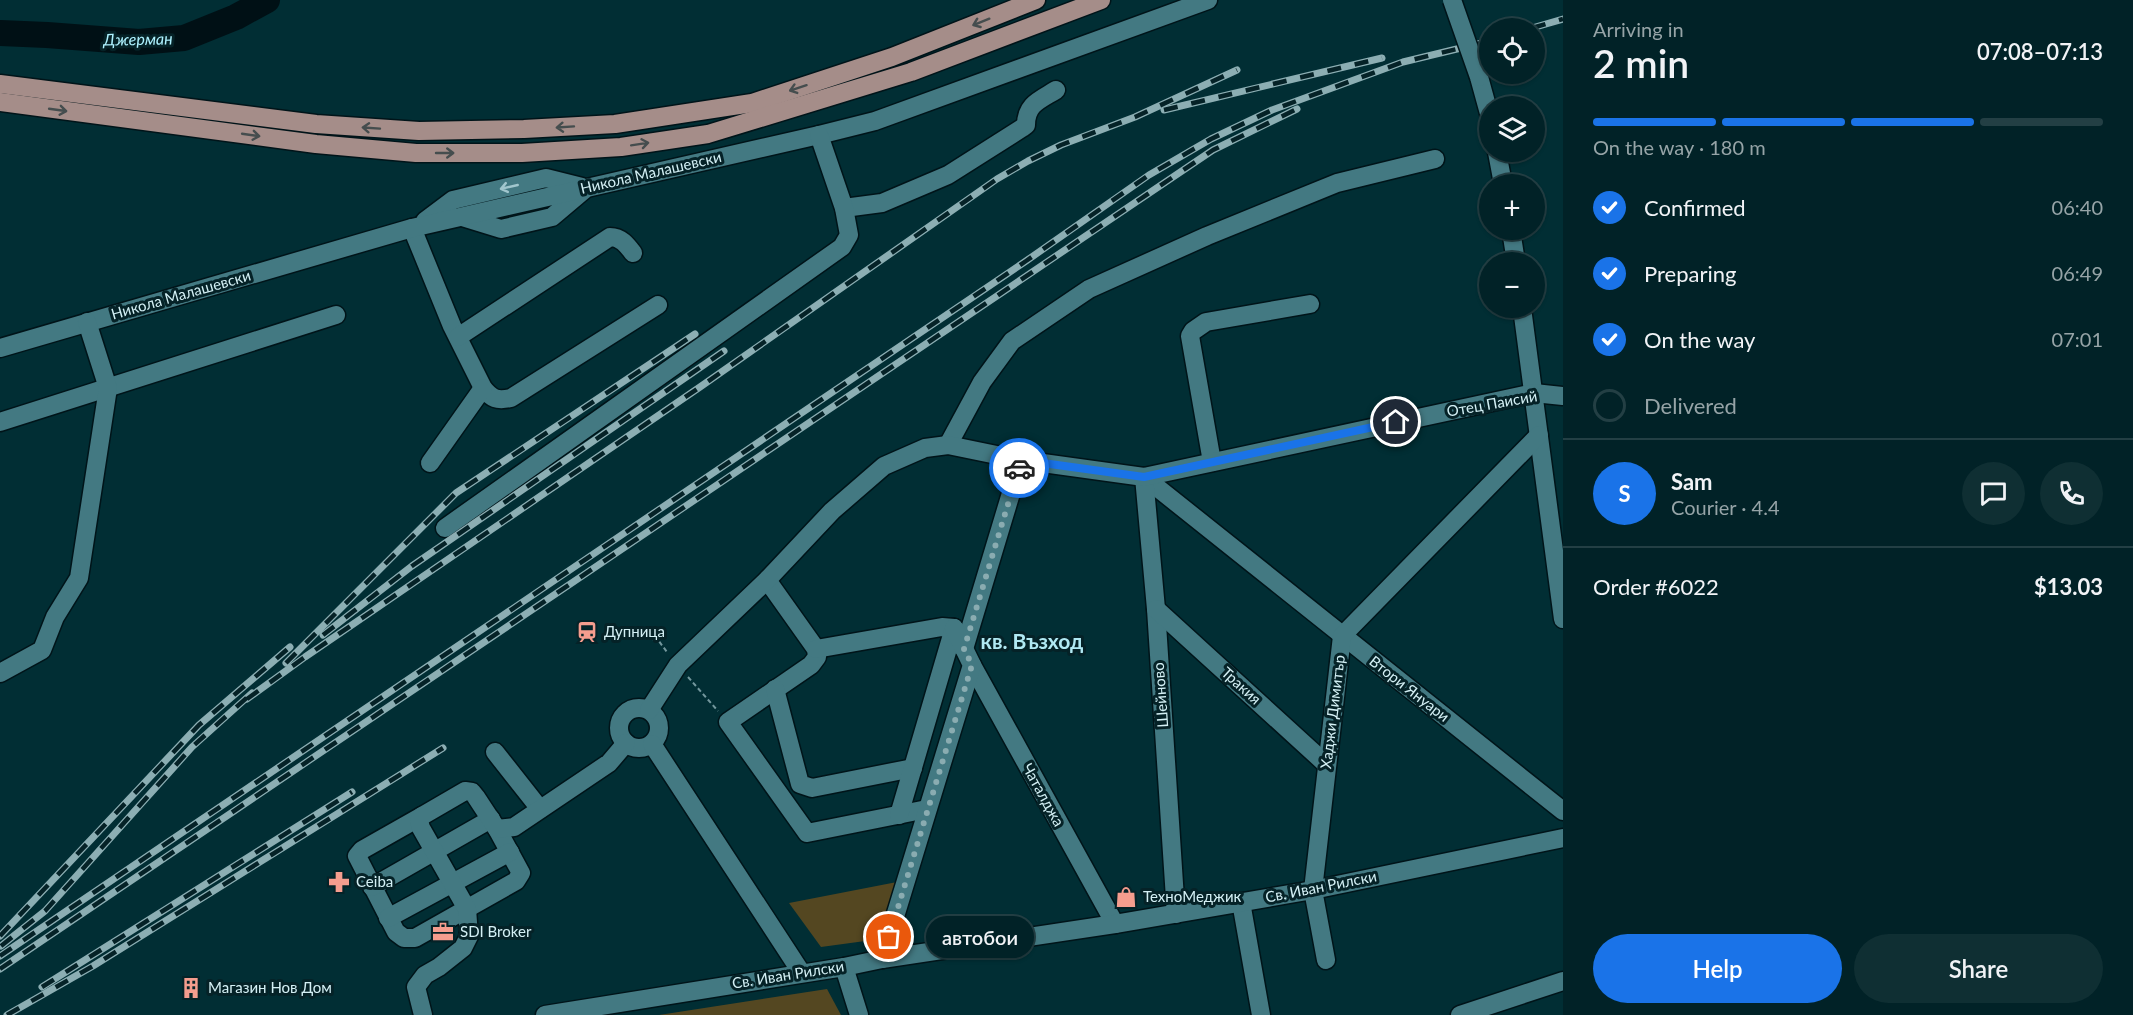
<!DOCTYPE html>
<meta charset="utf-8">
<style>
:root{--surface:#012227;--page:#0f2f33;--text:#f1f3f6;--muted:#96a4a7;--line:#233f44;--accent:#1a73e8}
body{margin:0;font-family:Lato,sans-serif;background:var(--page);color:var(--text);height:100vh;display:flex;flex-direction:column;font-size:22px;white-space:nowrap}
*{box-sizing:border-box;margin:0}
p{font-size:20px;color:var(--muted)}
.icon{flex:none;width:33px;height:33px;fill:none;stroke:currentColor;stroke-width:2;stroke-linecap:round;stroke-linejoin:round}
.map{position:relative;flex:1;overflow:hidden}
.panel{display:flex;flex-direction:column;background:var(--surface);width:570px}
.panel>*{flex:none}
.tools{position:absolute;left:1479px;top:18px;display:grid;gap:12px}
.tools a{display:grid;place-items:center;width:66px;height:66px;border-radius:50%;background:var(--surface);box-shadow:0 2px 4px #0004,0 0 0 2px var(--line);font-size:30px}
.pin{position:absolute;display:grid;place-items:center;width:51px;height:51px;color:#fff;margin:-26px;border:3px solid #fff;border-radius:50%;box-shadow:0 2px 6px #0007}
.courier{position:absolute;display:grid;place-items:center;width:60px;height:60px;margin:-30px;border:4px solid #1a73e8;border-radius:50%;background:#fff;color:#222;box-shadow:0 2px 8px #0007}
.bubble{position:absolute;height:42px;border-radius:21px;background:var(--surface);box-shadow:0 2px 4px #0004,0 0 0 2px var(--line);font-size:20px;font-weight:600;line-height:42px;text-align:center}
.overview em{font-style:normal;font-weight:600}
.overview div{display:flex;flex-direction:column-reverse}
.overview{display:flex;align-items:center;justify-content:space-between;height:102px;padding:0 30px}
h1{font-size:39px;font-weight:600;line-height:45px}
.bar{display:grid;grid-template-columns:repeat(4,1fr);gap:9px 6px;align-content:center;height:72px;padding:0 30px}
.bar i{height:8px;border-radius:4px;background:var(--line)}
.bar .selected{background:var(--accent)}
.bar p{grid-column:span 4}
.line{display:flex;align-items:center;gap:15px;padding:0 30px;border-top:2px solid var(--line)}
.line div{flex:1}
.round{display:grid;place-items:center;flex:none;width:63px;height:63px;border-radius:32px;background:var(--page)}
ol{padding:0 30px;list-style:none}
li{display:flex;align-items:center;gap:18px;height:66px}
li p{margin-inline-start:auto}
li .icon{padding:6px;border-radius:50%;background:var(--accent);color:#fff;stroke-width:4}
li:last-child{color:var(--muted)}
li i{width:33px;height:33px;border:3px solid var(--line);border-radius:50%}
.cta{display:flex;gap:12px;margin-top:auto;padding:12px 30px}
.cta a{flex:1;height:69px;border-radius:36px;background:var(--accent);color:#fff;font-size:24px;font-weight:600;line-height:69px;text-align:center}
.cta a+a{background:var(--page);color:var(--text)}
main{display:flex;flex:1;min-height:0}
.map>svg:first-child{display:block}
.green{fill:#544721}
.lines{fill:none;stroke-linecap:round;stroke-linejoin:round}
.river{stroke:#001015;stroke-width:26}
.minor-casing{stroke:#001419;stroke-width:21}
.major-casing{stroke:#001419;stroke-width:21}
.path{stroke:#73979d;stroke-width:2;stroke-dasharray:4.5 3;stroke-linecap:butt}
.minor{stroke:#437982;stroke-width:18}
.major{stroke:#a58d89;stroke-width:18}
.rail-casing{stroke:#8caeb3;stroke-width:7}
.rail{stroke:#052227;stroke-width:4.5;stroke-dasharray:14;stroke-linecap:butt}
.minor-bridge-casing{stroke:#001419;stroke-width:21;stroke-linecap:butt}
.minor-bridge{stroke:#437982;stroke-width:18}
.oneway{stroke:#454d4e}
.oneway2{stroke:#a1c6cd}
.done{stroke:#8aacb1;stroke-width:6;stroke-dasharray:0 10.8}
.route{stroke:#1a73e8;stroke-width:8}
.labels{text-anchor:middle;stroke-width:6;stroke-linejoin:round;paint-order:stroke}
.street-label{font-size:15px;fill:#d4f0f5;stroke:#052227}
.poi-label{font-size:15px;fill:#d4f0f5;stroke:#052227;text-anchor:start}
.water-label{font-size:16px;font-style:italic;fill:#aef2ff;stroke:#052227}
.district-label{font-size:21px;font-weight:bold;fill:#b0e9f3;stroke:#052227}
</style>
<main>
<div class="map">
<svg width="1563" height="1015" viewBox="0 0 1563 1015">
<rect width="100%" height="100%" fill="#012e34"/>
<g class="green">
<path d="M 897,882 L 880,939 L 821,947 L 789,903 Z"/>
<path d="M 827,989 L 841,1015 L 659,1015 Z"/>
</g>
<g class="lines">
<path class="river" d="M 0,33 L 47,35 L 139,42 L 184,38 L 236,17 L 267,0"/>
<defs>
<g id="minor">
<path d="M 1479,77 L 1490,117"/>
<path d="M 1497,152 L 1503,184"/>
<path d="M 844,208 L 882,203 L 948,175 L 1022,128 L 1026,125 C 1026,104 1040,100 1056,90"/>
<path d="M 462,217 L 501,229 L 552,217 L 584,190"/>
<path d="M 425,221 L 453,200 L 546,178 L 582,187"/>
<path d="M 412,228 L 452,326 L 483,388 C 492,399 497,401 511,398 L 658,305"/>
<path d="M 1511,230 L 1516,262"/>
<path d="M 1522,308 L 1563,619"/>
<path d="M 458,337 L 610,237 C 621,237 627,245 633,253"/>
<path d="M 0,348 L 412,228 L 819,135 L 875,121 L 1208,0"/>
<path d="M 0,422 L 336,315"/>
<path d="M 948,445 L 982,382 L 1012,341 L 1089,289 L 1207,236 L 1337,183 L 1435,159"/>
<path d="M 1212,462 L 1190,336 L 1193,331 L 1206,322 L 1310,304"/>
<path d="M 430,463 L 483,388"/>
<path d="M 1144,477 L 1563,811"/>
<path d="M 1144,477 L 1156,609 L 1176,914"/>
<path d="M 445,528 L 842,247 L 849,235 L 844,208 L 819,135"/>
<path d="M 767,580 L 816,649 L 817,657 L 811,665 L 728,722 L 807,833 L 927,809"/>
<path d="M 1156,609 L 1326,764"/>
<path d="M 816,649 L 942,627 L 954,628"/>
<path d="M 964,649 L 1021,460"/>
<path d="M 972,665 L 1115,924"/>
<path d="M 0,673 L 42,650 L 55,617 L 79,578 L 108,388 L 87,322"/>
<path d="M 775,689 L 800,784 L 812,788 L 913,768"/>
<circle cx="639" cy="728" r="20"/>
<path d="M 649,710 L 678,665 L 767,580 L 832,511 L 884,466 L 925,448 L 948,445 L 1021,460 L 1144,477 L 1534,393 L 1563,396"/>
<path d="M 652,744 L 801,972"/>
<path d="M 495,752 L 540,809"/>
<path d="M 899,815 L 954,628"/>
<path d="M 422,816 L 362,850 L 357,856 L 396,932 L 404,938 L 415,938 L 516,881 L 521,873 L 497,829"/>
<path d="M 372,887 L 491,819"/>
<path d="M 1241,902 L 1261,1015"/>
<path d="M 388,918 L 510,852"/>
<path d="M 882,959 L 972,665 L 954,628"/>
<path d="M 1326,960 L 1313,890 L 1342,636 L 1539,435"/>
<path d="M 844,967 L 859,1015"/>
<path d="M 423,1015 L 416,987 L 425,975 L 439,967 L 463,948 L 469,936 L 467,909 L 421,828 L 419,821 L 422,816 L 465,791 L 472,792 L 476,797 L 497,829 L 514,827 L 609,763 L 626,743"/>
<path d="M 545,1015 L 844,967 L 882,959 L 1115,924 L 1313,890 L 1563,838"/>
<path d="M 1460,1015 L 1563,981"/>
</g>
<g id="major">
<path d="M 0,84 L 316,124 L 419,131 L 524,129 L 615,124 L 752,103 L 892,57 L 1036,0"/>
<path d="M 0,102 L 316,144 L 416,153 L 522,153 L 621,147 L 708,134 L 911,72 L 1101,0"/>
</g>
</defs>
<use href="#minor" class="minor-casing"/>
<use href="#major" class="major-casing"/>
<g class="path">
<path d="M 623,635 L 658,640 L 667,652"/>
<path d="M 688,677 L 718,711"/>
</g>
<use href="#minor" class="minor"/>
<use href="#major" class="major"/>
<defs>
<g id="rail">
<path d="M 1532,28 L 1563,19"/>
<path d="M 1164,110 L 1382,58"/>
<path d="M 323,635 L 412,566 L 724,351"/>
<path d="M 286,663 L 456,493 L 695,334"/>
<path d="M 247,699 L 305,657 L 700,387 L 997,179 L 1028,161 L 1061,145 L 1135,117 L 1237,70"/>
<path d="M 0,936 L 199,725 L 290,647"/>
<path d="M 1,946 L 45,911 L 192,747 L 252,693"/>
<path d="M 0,956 L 1026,261 L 1149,175 L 1211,139 L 1272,110 L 1403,62 L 1490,41"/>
<path d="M 0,969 L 1213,150 L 1297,109"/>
<path d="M 42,987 L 352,792"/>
<path d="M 7,1015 L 93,966 L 443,748"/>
</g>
</defs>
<use href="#rail" class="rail-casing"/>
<use href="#rail" class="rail"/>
<defs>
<path id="minor-bridge" d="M 1452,0 L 1479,77"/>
</defs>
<use href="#minor-bridge" class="minor-bridge-casing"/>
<use href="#minor-bridge" class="minor-bridge"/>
</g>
<defs><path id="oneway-shaft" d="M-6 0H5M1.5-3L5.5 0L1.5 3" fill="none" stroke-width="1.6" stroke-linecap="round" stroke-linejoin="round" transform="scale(1.5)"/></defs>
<g class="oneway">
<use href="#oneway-shaft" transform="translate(981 22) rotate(158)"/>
<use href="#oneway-shaft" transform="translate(798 88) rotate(162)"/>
<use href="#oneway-shaft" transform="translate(58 110) rotate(8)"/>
<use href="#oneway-shaft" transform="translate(565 127) rotate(176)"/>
<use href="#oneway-shaft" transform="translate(371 128) rotate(-176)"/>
<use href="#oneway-shaft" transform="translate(251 135) rotate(8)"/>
<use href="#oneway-shaft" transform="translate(640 144) rotate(-9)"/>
<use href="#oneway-shaft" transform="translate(445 153)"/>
</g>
<use class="oneway2" href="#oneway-shaft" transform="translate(509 187) rotate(167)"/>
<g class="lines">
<path class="done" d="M 889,937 L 972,665 L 964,649 L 1019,468"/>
<path class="route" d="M 1019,468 L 1021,460 L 1144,477 L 1396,422"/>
</g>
<defs>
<symbol id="station-bare" viewBox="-9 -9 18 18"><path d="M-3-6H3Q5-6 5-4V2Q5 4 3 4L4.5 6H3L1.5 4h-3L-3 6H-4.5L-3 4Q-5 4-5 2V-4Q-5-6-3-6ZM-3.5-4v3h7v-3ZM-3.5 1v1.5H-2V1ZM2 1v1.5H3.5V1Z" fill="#f59d8e" stroke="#052227" stroke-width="2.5" paint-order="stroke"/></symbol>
<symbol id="pharmacy-bare" viewBox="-9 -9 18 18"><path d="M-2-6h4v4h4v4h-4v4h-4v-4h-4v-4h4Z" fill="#f59d8e" stroke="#052227" stroke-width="2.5" paint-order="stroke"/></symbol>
<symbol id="shop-bare" viewBox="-9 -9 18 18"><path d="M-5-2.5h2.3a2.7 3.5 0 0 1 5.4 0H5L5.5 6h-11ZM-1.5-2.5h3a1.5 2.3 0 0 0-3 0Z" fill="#f59d8e" stroke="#052227" stroke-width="2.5" paint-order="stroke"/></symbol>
<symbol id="office-bare" viewBox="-9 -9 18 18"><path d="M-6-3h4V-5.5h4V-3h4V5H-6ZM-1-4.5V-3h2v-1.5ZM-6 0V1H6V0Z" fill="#f59d8e" stroke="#052227" stroke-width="2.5" paint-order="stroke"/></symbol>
<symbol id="building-bare" viewBox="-9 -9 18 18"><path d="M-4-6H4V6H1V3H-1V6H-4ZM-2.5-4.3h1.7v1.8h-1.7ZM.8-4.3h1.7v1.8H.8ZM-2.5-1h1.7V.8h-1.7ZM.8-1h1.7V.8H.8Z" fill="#f59d8e" stroke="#052227" stroke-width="2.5" paint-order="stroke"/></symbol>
</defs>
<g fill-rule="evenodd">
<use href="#station-bare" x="572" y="617" width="30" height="30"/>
<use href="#pharmacy-bare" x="324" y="867" width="30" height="30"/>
<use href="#shop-bare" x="1111" y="882" width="30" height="30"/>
<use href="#office-bare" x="428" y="917" width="30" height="30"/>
<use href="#building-bare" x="176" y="973" width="30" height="30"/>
</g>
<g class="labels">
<g class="street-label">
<text transform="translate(651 173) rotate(-13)" y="5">Никола Малашевски</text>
<text transform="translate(181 295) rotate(-16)" y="5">Никола Малашевски</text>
<text transform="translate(1492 404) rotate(-10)" y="5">Отец Паисий</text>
<text transform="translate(1241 686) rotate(42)" y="5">Тракия</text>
<text transform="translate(1409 689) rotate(38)" y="5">Втори Януари</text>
<text transform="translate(1161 695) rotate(-94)" y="5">Шейново</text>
<text transform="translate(1333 712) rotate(-83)" y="5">Хаджи Димитър</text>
<text transform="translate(1043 795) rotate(61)" y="5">Чаталджа</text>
<text transform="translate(1321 887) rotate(-11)" y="5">Св. Иван Рилски</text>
<text transform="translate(788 975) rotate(-9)" y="5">Св. Иван Рилски</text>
</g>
<g class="poi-label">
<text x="604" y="637">Дупница</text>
<text x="356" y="887">Ceiba</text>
<text x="1143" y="902">ТехноМеджик</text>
<text x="460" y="937">SDI Broker</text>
<text x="208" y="993">Магазин Нов Дом</text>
</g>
<g class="water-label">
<text transform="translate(138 39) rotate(-1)" y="6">Джерман</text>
</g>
<g class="district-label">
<text x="1032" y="649">кв. Възход</text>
</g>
</g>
</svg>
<div class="tools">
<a><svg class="icon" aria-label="locate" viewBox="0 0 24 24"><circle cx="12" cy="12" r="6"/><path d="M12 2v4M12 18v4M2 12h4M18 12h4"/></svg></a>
<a><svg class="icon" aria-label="layers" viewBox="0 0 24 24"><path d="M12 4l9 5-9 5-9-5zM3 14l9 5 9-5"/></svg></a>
<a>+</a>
<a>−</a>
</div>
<div class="pin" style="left:889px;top:937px;background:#ea580c"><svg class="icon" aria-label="bag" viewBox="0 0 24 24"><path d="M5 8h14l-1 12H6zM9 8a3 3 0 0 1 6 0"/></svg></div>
<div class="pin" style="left:1396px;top:422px;background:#1f2937"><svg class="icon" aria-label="home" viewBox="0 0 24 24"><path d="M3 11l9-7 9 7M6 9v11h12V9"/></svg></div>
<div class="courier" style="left:1019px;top:468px"><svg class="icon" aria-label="car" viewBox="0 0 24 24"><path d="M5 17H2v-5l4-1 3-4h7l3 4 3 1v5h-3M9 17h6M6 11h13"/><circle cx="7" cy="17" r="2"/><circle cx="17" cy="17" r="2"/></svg></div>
<div class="bubble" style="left:926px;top:916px;width:108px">автобои</div>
</div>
<section class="panel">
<div class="overview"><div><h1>2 min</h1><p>Arriving in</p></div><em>07:08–07:13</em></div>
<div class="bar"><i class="selected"></i><i class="selected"></i><i class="selected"></i><i></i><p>On the way · 180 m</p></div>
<ol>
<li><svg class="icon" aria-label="check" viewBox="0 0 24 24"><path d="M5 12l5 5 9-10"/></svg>Confirmed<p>06:40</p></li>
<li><svg class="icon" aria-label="check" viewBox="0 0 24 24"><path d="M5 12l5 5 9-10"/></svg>Preparing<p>06:49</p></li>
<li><svg class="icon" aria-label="check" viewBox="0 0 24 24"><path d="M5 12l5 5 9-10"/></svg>On the way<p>07:01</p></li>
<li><i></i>Delivered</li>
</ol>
<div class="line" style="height:108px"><b class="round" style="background:var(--accent);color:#fff">S</b><div><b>Sam</b><p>Courier · 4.4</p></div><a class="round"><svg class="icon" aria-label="chat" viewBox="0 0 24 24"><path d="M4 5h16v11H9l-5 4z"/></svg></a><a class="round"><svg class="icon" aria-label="phone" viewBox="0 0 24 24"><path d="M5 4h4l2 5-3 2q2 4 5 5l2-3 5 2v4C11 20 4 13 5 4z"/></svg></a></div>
<div class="line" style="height:78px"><div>Order #6022</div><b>$13.03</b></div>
<div class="cta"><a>Help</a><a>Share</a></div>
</section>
</main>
